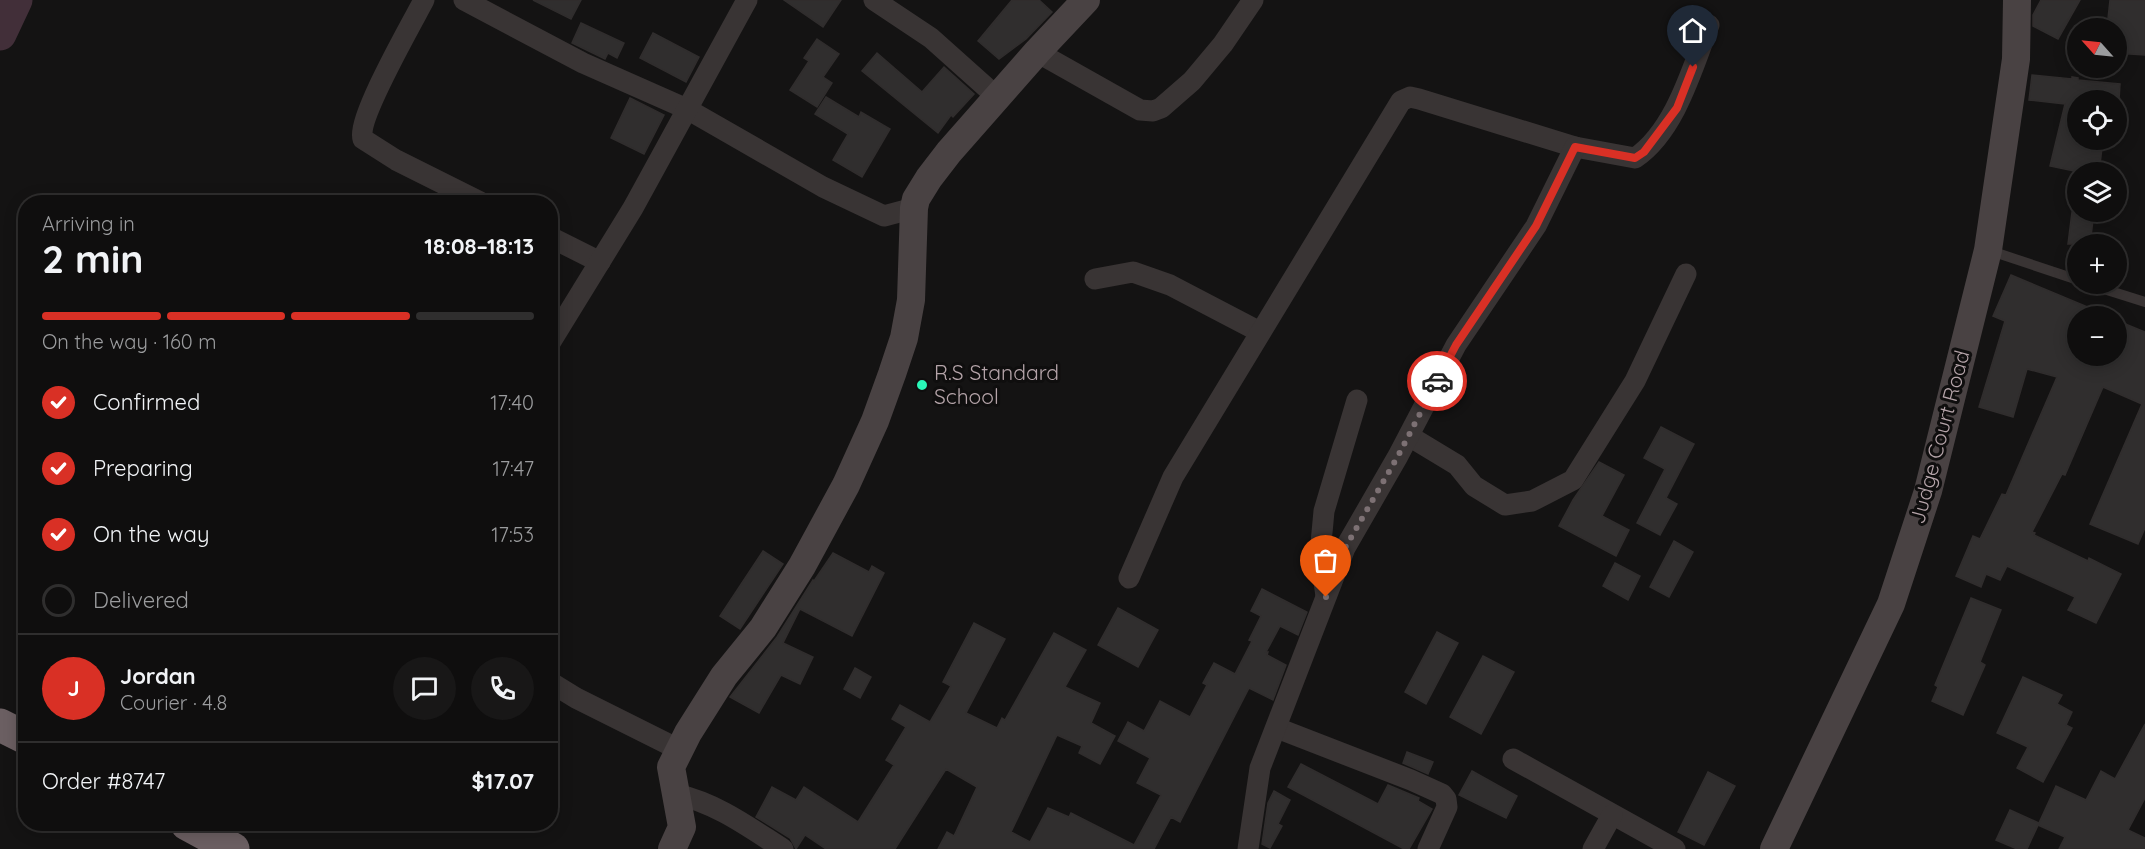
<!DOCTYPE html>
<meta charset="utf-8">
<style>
:root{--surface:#0f0e0e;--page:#181717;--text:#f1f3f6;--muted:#9b9c9e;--line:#2f2e2e;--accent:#d93025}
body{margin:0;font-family:Quicksand,sans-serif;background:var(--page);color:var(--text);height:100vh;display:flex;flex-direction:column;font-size:22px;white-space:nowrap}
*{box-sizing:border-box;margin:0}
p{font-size:20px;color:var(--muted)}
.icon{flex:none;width:33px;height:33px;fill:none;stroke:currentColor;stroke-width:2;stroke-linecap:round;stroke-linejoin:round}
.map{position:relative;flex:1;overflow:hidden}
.panel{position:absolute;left:18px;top:195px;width:540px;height:636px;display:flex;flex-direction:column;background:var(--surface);border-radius:24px;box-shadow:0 3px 15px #0003,0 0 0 2px var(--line)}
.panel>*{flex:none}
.needle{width:39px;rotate:297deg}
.buttons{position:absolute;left:2067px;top:18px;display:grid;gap:12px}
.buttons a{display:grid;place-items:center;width:60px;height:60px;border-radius:50%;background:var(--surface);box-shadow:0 3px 15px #0003,0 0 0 2px var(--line);font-size:30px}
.pin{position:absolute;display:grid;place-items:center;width:51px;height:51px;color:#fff;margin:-62px -26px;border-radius:50% 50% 50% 0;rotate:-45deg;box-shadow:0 0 6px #0007}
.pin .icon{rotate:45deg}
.courier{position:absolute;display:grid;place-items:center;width:60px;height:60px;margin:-30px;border:4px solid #d93025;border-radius:50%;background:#fff;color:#222;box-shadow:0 2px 8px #0007}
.summary em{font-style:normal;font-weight:700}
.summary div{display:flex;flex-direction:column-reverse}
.summary{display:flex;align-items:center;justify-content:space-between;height:102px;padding:0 24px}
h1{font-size:39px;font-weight:700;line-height:45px}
.bar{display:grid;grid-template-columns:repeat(4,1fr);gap:9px 6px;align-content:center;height:72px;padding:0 24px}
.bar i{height:8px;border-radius:4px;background:var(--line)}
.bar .on{background:var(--accent)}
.bar p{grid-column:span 4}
.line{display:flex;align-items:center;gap:15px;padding:0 24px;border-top:2px solid var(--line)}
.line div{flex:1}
.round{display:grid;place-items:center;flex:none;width:63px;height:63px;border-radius:32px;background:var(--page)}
ol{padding:0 24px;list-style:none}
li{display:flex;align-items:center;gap:18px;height:66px}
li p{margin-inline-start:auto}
li .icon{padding:6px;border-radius:50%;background:var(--accent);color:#fff;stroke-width:4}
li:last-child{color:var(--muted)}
li i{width:33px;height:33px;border:3px solid var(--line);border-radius:50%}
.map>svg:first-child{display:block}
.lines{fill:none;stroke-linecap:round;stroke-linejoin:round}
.river{stroke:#422f39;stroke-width:33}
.building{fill:#302e2e;stroke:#302d2d;stroke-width:1.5}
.lane{stroke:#393434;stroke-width:10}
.street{stroke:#393434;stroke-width:21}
.secondary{stroke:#494243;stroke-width:28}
.highway{stroke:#6b5f62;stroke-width:33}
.done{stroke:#7d7174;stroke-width:6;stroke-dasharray:0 10.8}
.route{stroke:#d93025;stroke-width:8}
.poi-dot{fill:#29f6b7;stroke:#0f0e0e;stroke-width:2}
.labels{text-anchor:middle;stroke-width:6;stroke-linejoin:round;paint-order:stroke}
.poi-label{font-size:21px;fill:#b5a4a9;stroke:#0f0e0e;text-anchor:start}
.street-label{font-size:21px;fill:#b5a4a9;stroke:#0f0e0e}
</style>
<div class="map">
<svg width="2145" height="849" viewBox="0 0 2145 849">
<rect width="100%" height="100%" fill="#141313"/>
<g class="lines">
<path class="river" d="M 0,34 L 16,0"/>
</g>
<g class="building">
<path d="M 533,0 L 581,0 L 571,19 Z"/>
<path d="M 784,0 L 841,0 L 823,27 Z"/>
<path d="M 1012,0 L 1039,0 L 1052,12 L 1026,39 L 999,59 L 978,41 Z"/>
<path d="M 2041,0 L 2080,0 L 2058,39 L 2033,26 L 2033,15 Z"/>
<path d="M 2110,0 L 2145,0 L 2145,55 L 2116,53 L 2116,28 L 2107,28 Z"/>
<path d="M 581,23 L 624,43 L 617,58 L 608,53 L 605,59 L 572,43 Z"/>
<path d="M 653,33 L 699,57 L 686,82 L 640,58 Z"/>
<path d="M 817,39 L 839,54 L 823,77 L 832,83 L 817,107 L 790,90 L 809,61 L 804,58 Z"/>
<path d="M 877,53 L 922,92 L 944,67 L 974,94 L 953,117 L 951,115 L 938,133 L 862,71 Z"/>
<path d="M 2032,75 L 2072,79 L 2072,77 L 2078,78 L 2078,80 L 2120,84 L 2119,100 L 2078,100 L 2078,140 L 2103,140 L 2099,172 L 2079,172 L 2050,166 L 2065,104 L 2029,100 Z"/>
<path d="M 826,97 L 859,117 L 861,112 L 890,129 L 862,177 L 833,160 L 848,134 L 815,114 Z"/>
<path d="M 630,98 L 664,115 L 644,154 L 611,138 Z"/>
<path d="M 2072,212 L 2094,212 L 2090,244 L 2068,244 Z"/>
<path d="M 2011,275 L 2109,316 L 2078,316 L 2078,356 L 2116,356 L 2116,320 L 2145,332 L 2145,528 L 2138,544 L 2090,524 L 2142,404 L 2103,387 L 2065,475 L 2062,474 L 2032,532 L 2035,533 L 2034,535 L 2088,561 L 2089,558 L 2121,574 L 2096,623 L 2068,610 L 2075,597 L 2007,566 L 2000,580 L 1986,574 L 1981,587 L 1956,576 L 1973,536 L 1980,539 L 2002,494 L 2006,495 L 2057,377 L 2027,369 L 2013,417 L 1979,407 L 2005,321 L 1993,316 Z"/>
<path d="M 1661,427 L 1694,444 L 1666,498 L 1677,504 L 1660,535 L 1637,523 L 1665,469 L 1644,458 Z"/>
<path d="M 1599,462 L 1624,475 L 1602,516 L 1629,530 L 1616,556 L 1559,526 L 1573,500 Z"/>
<path d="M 1674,541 L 1693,552 L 1669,597 L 1650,587 Z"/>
<path d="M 763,551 L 783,564 L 740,629 L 720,616 Z"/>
<path d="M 833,553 L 869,572 L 872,566 L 884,573 L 852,636 L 800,609 L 783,643 L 813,657 L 800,684 L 781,675 L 759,713 L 730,697 L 777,637 L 813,580 L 814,581 Z"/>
<path d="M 1615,563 L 1640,576 L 1628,600 L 1603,586 Z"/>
<path d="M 1262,589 L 1307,612 L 1298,635 L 1280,626 L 1266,652 L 1268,652 L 1267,655 L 1286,665 L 1273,700 L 1249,688 L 1180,822 L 1171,817 L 1154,849 L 938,849 L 947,832 L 954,836 L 977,787 L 946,769 L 895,849 L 826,849 L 805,835 L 796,849 L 790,838 L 756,817 L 772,787 L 796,800 L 804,787 L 858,822 L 894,765 L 886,760 L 906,727 L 892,719 L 900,705 L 930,722 L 951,686 L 943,682 L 974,623 L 1005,639 L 966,713 L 997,728 L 1002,718 L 1005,720 L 1054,633 L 1086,650 L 1065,687 L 1100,703 L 1091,723 L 1115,736 L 1100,764 L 1079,753 L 1082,746 L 1057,735 L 1011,832 L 1030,842 L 1048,808 L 1069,817 L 1071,813 L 1134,845 L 1161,795 L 1137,783 L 1150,758 L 1118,741 L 1128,722 L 1144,731 L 1160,701 L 1190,717 L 1207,685 L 1203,683 L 1214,663 L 1235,674 L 1252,641 L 1249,640 L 1261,616 L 1251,611 Z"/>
<path d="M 1971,598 L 2001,610 L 1980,662 L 1985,665 L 1963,715 L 1932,701 L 1938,687 L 1935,685 Z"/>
<path d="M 1118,608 L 1158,630 L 1138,667 L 1098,645 Z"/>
<path d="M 1437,632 L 1458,643 L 1426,704 L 1405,692 Z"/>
<path d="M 1483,656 L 1514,672 L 1481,734 L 1450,717 Z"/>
<path d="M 855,668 L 871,677 L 860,698 L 844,689 Z"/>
<path d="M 2023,677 L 2062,695 L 2057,704 L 2072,712 L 2066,725 L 2072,728 L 2043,782 L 2017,768 L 2028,747 L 1997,733 Z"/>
<path d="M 2145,724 L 2145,798 L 2128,830 L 2145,838 L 2145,849 L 2059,849 L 2065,837 L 2038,825 L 2056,786 L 2086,800 L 2101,771 L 2115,779 Z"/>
<path d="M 1407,752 L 1433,762 L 1428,774 L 1403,763 Z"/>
<path d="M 1301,764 L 1378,804 L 1388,785 L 1419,798 L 1418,801 L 1432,809 L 1409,849 L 1404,849 L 1288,787 Z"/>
<path d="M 1472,771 L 1517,796 L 1506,818 L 1459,795 Z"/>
<path d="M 1708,772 L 1735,786 L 1704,845 L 1678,832 Z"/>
<path d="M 1274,791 L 1290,800 L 1278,824 L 1282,826 L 1270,848 L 1262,844 L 1268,803 Z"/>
<path d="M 2010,810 L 2039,823 L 2027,849 L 2017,849 L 1996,840 Z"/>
</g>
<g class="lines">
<g class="lane">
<path d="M 1988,250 L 2078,280"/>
<path d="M 2088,284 L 2145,302"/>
</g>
<g class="street">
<path d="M 424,0 C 412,23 356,120 363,139 L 396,160 L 480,202"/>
<path d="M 464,0 L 583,63 L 687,109 L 823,187 L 884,216 L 914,208"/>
<path d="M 874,0 L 931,38 L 997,97"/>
<path d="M 1037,52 L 1140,110 L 1153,111 L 1161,108 L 1192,81 L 1223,44 L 1253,0"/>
<path d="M 550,237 L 600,262"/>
<path d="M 1095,279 L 1133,272 L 1170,285 L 1260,332"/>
<path d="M 550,343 L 633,208 L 747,0"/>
<path d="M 1409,436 L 1457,465 L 1474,486 L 1505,505 L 1532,501 L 1573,480 L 1635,381 L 1686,274"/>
<path d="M 1129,578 L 1173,477 L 1401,101 L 1410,97 L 1419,99 L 1575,147 L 1635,158 C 1675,131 1692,69 1709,25"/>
<path d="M 1326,596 L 1320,554 L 1324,511 L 1357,400"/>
<path d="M 550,682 L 576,698 L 680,750"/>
<path d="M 1277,728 L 1411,780 L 1442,794 L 1446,799 L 1447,807 L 1428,849"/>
<path d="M 1513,759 L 1675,849"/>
<path d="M 676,794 C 718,804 747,826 783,849"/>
<path d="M 1248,849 L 1260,768 L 1345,548 L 1398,456 L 1456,345 L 1536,226 L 1575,147"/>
<path d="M 1593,849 L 1612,815"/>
</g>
<g class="secondary">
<path d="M 672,849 L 682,827 L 671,767 L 688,733 L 724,676 L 763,628 L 802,566 L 846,485 L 875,421 L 892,374 L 904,338 L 911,300 L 914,208 L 916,199 L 929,178 L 949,152 L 1037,52 L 1086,0"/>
<path d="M 1774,849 L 1891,604 L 1928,491 L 1988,250 L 2016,59 L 2017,0"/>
</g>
<g class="highway">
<path d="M 0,725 L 26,738"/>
<path d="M 187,824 L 233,849"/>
</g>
</g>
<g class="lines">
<path class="done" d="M 1326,597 L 1345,548 L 1398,456 L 1437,381"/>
<path class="route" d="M 1437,381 L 1456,345 L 1536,226 L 1575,147 L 1635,158 L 1644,152 L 1677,108 L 1693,67"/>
</g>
<circle class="poi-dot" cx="922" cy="385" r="6"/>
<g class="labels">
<g class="poi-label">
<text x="934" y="380">R.S Standard<tspan x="934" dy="24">School</tspan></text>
</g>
<g class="street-label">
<text transform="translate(1940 437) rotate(-75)" y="7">Judge Court Road</text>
</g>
</g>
</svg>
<div class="buttons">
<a><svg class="needle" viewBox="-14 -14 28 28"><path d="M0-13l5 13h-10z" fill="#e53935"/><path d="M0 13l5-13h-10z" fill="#9b9c9e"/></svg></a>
<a><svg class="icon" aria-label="locate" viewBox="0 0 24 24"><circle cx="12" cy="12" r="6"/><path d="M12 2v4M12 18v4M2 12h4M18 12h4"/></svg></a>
<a><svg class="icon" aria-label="layers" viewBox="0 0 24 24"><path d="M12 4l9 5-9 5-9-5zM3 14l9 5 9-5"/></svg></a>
<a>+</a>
<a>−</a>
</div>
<div class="pin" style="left:1326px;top:597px;background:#ea580c"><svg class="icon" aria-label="bag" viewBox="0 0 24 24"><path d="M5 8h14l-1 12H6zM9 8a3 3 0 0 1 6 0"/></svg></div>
<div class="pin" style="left:1693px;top:67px;background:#1f2937"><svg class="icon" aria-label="home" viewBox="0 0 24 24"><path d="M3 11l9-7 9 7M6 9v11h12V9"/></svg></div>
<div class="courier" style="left:1437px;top:381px"><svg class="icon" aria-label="car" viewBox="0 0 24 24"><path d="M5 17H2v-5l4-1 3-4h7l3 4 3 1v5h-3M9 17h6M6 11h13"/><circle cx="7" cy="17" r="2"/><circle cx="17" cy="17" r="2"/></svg></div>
<section class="panel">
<div class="summary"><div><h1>2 min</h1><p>Arriving in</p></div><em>18:08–18:13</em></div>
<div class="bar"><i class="on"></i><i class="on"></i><i class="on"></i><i></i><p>On the way · 160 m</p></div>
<ol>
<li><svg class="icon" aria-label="check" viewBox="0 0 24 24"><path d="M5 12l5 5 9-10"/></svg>Confirmed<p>17:40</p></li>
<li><svg class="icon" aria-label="check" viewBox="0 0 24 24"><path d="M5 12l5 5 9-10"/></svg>Preparing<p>17:47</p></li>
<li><svg class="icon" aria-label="check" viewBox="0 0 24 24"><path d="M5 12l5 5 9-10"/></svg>On the way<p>17:53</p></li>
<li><i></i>Delivered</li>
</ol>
<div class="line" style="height:108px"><b class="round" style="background:var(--accent);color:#fff">J</b><div><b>Jordan</b><p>Courier · 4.8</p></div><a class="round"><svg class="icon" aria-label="chat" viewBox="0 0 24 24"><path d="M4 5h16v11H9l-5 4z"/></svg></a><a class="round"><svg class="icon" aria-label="phone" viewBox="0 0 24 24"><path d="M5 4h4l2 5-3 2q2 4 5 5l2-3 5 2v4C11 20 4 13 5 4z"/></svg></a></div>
<div class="line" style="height:78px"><div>Order #8747</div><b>$17.07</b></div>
</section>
</div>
